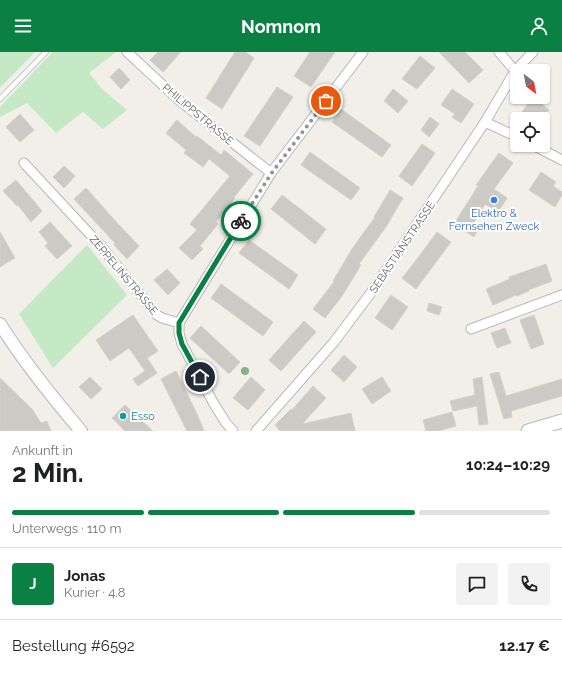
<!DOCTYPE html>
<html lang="de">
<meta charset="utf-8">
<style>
:root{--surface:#fff;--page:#f2f2f2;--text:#202124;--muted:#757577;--line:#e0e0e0;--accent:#0b8043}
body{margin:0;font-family:Raleway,sans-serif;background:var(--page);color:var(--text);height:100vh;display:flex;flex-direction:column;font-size:15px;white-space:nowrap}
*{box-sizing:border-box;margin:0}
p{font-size:13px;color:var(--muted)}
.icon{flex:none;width:22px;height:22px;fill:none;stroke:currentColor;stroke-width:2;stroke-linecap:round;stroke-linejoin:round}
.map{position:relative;height:379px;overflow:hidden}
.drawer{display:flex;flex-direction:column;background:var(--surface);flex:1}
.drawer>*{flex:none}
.needle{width:26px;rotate:148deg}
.fabs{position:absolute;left:510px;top:12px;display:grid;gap:8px}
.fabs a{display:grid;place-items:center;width:40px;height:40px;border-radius:4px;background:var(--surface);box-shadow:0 1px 3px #0004;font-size:20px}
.pin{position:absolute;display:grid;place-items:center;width:34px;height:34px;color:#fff;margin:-17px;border:2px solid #fff;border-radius:50%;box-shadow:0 1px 4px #0007}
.courier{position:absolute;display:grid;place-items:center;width:40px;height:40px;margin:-20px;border:3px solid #0b8043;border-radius:50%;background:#fff;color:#222;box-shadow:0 1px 5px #0007}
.headline em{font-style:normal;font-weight:700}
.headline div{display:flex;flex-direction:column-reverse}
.headline{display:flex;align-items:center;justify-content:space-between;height:68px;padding:0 12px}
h1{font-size:26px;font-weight:700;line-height:30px}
.bar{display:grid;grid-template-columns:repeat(4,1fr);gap:6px 4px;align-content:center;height:48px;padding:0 12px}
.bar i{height:5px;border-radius:3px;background:var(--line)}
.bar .on{background:var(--accent)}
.bar p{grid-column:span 4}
.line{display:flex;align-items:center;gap:10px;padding:0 12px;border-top:1px solid var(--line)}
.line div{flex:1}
.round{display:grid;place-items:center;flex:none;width:42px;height:42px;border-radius:4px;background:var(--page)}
header{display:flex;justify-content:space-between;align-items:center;height:52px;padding:0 12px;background:var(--accent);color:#fff;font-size:18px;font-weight:700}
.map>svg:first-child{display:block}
.green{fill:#c5e8c5}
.building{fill:#cccac5;stroke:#d6d1c6}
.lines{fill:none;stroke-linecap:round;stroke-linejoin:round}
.service-casing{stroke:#b5b8bc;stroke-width:6}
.minor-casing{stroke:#b5b8bc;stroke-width:11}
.tertiary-casing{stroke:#b5b8bc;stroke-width:14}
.secondary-casing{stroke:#b6babf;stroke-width:15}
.service{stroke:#fff;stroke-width:4.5}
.minor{stroke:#fff;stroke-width:9}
.tertiary{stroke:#fff;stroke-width:12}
.secondary{stroke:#fff;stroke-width:13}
.tree{fill:#89b387}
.done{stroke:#929495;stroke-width:4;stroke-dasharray:0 7.2}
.route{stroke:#0b8043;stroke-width:5}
.shop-dot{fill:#3f7fe0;stroke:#fff;stroke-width:1.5}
.culture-dot{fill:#0f9aa8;stroke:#fff;stroke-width:1.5}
.labels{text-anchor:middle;stroke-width:4;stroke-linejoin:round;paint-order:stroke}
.street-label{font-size:11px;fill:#5f6368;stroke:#fff}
.shop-label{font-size:11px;fill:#366cbe;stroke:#fff}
.culture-label{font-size:11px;fill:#0d838f;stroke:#fff;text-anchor:start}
</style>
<header><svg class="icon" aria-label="menu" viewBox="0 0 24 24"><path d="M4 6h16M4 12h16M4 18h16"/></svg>Nomnom<svg class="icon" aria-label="person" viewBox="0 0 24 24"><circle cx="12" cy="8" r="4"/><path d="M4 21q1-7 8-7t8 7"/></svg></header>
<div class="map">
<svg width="562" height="379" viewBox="0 0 562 379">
<rect width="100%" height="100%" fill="#f1efe8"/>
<g class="green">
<path d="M 0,0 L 35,0 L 0,36 Z"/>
<path d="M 53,0 L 116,0 L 89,21 L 102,37 L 127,58 L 103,77 L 83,60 L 56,81 L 27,51 L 0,65 L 0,55 Z"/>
<path d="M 87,193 L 127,243 L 53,316 L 19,262 Z"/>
</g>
<g class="building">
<path d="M 158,0 L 181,0 L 163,20 L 150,8 Z"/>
<path d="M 235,0 L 245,0 L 254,6 L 222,57 L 206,46 Z"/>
<path d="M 310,0 L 335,0 L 311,35 L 294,24 Z"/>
<path d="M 439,0 L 465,0 L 483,18 L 469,31 Z"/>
<path d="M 420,4 L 435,16 L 417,37 L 402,27 Z"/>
<path d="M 119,16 L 130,28 L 121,37 L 110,25 Z"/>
<path d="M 277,35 L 293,45 L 260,94 L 244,84 Z"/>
<path d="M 393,37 L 408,49 L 398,61 L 384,49 Z"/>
<path d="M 452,37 L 474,52 L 461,71 L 452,65 L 455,62 L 441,53 Z"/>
<path d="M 533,45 L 549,58 L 542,67 L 528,67 L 521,61 Z"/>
<path d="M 341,57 L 391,93 L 382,105 L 332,70 Z"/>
<path d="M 20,62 L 34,78 L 20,90 L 6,75 Z"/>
<path d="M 430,65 L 439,72 L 429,85 L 421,78 Z"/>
<path d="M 177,68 L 196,85 L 197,84 L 221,103 L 224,98 L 253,122 L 234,145 L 235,146 L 216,170 L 218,172 L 200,194 L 203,197 L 192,208 L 179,196 L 197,178 L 190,172 L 230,124 L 209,107 L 203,115 L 184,101 L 186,98 L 166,81 Z"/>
<path d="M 422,92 L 435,101 L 412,134 L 399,124 Z"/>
<path d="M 310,100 L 360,136 L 351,148 L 301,113 Z"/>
<path d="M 499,101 L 513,111 L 494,137 L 507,146 L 498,160 L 485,152 L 473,172 L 479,176 L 474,185 L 454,172 L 478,134 L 476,133 Z"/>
<path d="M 64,114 L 75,124 L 64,136 L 53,125 Z"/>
<path d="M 541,120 L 556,130 L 553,134 L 562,140 L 562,143 L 555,155 L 529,138 Z"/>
<path d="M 16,128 L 42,159 L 31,170 L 18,153 L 17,154 L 3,139 Z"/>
<path d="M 86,136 L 118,172 L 139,194 L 127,207 L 114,193 L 115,191 L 74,147 Z"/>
<path d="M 390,138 L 403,146 L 386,175 L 359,212 L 361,213 L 342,244 L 325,266 L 313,257 L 334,230 L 333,229 L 352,197 L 375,165 L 374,165 Z"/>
<path d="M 282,143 L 326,177 L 315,192 L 271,157 Z"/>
<path d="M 50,170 L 72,194 L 57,207 L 45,194 L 48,191 L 39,180 Z"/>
<path d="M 0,180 L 15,206 L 0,215 Z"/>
<path d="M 437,180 L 451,190 L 416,237 L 402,226 L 417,207 Z"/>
<path d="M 249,188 L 298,223 L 289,237 L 239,201 Z"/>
<path d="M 546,212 L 552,229 L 528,238 L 529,239 L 517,244 L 516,243 L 493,253 L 486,237 L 510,227 L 509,225 Z"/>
<path d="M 167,217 L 180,231 L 168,243 L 154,228 Z"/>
<path d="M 221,232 L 273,270 L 263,284 L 211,246 Z"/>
<path d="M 391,243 L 408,255 L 392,278 L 375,266 Z"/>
<path d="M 429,251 L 442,255 L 439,263 L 427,259 Z"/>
<path d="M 133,263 L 158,299 L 147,306 L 157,321 L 138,334 L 133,327 L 145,319 L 129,296 L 110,309 L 96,288 Z"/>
<path d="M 534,263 L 544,292 L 531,297 L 520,268 Z"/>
<path d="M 304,269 L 316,280 L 281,319 L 269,308 Z"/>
<path d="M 201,274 L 240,310 L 229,322 L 190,286 Z"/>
<path d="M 505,276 L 511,291 L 497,296 L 491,281 Z"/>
<path d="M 344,303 L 357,315 L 344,330 L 331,318 Z"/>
<path d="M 176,319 L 198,364 L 204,379 L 187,379 L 161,327 Z"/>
<path d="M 499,320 L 506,344 L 562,327 L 562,344 L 511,359 L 512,365 L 504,367 L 490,322 Z"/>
<path d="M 90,325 L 102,337 L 91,347 L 79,335 Z"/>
<path d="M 251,325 L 265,338 L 248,358 L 233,346 Z"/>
<path d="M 382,325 L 391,339 L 372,352 L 362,337 Z"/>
<path d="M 482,325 L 488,372 L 479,373 L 477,354 L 453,359 L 450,349 L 475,343 L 473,327 Z"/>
<path d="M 0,326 L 32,357 L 41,371 L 47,369 L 51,379 L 0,379 Z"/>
<path d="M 313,334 L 326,346 L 302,372 L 351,361 L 355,379 L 280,379 L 275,373 L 291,357 L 292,358 Z"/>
<path d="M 125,353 L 142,369 L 153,379 L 125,379 L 112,366 Z"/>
<path d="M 452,360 L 456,374 L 438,379 L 426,379 L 423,368 Z"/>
</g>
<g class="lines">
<defs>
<path id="service" d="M 0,47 L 46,0"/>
<g id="minor">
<path d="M 127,0 L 180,49 L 271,121"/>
<path d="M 499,0 L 515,19"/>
<path d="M 485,70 L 517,85"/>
<path d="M 533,93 L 562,108"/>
<path d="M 24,111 L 100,193 L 157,263 L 162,266 L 179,271 L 179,281 L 182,292 L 214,352 L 226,371 L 233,379"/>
<path d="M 179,271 L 271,121 L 363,0"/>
<path d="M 471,277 L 562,243"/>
<path d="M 256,379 L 334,290 L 370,242 L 485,70 L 515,19 L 533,0"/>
</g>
<path id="tertiary" d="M 0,272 C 24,310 52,345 81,379"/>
<path id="secondary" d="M 528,379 L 562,369"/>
</defs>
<use href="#service" class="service-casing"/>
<use href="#minor" class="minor-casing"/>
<use href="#tertiary" class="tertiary-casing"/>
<use href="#secondary" class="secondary-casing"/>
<use href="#service" class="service"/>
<use href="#minor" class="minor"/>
<use href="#tertiary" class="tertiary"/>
<use href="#secondary" class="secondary"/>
</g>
<circle class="tree" cx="245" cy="319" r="4"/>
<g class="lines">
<path class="done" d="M 241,169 L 271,122 L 326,49"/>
<path class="route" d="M 200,325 L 182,292 L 179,281 L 179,271 L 241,169"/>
</g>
<circle class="shop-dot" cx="494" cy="148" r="4"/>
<circle class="culture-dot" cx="123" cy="364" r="4"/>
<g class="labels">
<g class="street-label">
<text transform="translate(198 62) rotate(40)" y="4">PHILIPPSTRASSE</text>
<text transform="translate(402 195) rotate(-56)" y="4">SEBASTIANSTRASSE</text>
<text transform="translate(124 223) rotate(50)" y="4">ZEPPELINSTRASSE</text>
</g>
<g class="shop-label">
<text x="494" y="165">Elektro &amp;<tspan x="494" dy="13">Fernsehen Zweck</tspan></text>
</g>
<g class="culture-label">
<text x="131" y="368">Esso</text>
</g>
</g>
</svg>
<div class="fabs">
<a><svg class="needle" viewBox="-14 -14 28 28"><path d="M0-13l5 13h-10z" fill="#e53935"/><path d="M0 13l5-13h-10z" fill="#757577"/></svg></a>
<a><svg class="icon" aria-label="locate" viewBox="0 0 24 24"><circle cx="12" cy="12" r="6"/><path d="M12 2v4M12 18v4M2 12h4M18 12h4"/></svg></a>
</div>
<div class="pin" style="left:326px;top:49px;background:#ea580c"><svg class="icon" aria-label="bag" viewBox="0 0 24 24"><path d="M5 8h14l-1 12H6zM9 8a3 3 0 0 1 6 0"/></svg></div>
<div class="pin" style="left:200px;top:325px;background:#1f2937"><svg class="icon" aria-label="home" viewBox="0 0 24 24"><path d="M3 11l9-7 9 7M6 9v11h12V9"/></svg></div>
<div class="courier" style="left:241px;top:169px"><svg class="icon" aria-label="bike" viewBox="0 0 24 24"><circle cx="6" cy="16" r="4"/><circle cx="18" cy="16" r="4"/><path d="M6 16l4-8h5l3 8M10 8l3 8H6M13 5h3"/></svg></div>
</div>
<section class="drawer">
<div class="headline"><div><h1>2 Min.</h1><p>Ankunft in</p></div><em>10:24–10:29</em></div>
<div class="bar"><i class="on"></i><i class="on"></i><i class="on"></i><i></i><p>Unterwegs · 110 m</p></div>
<div class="line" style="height:72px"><b class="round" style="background:var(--accent);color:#fff">J</b><div><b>Jonas</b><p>Kurier · 4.8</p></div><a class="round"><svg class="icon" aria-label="chat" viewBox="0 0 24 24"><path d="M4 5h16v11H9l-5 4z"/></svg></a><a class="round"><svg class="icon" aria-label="phone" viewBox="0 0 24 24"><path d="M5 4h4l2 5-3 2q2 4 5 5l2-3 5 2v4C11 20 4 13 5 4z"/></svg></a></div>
<div class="line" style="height:52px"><div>Bestellung #6592</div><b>12.17 €</b></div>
</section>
